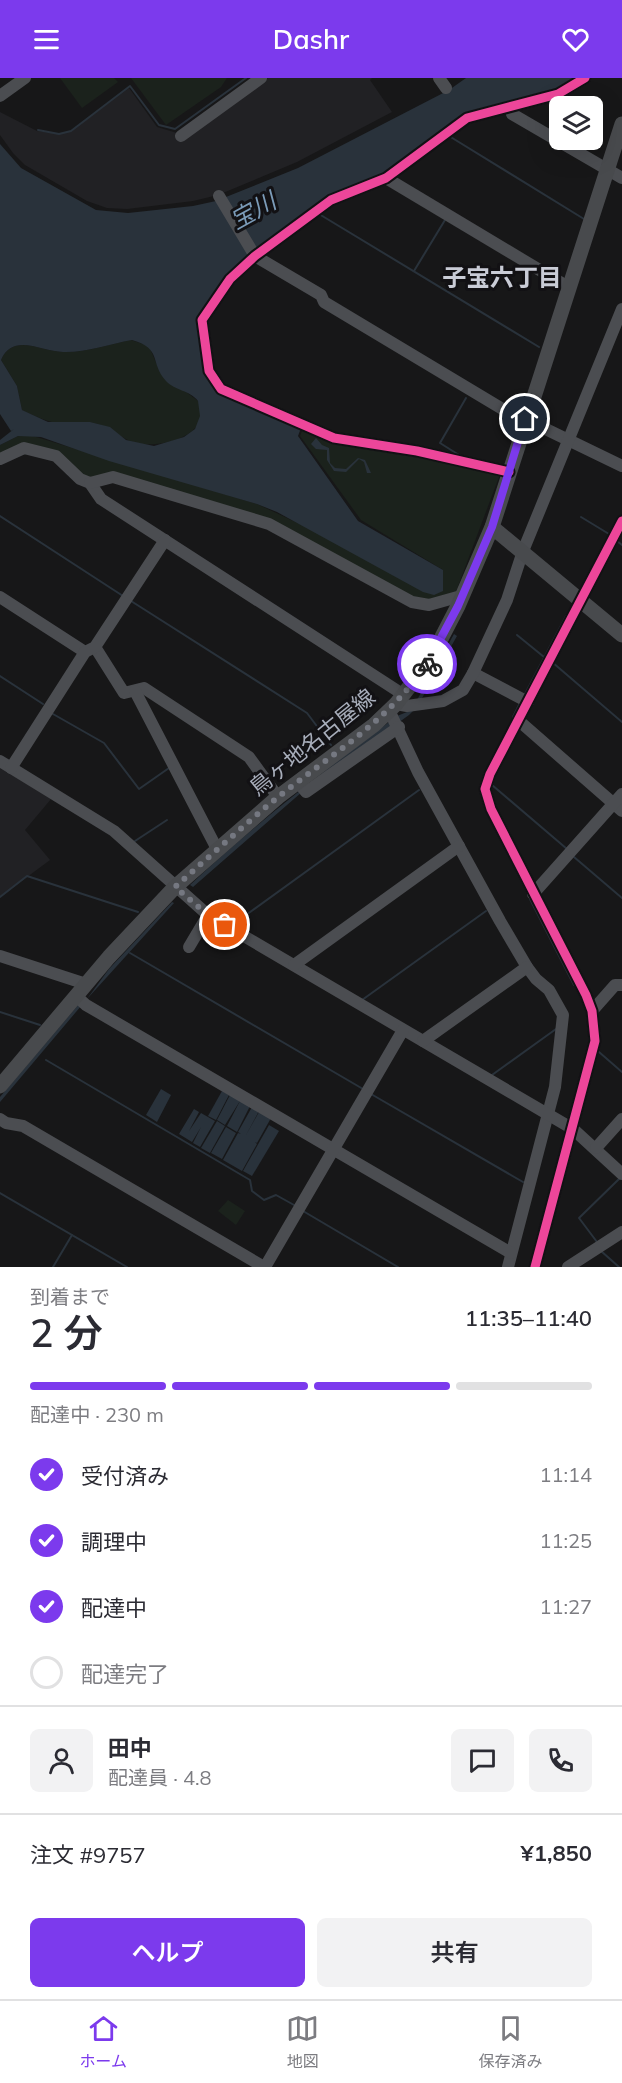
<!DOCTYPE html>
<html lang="ja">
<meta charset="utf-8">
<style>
:root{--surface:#fff;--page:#f2f2f3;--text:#2b2b33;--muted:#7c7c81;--line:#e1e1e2;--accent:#7c3aed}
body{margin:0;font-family:Mulish,"Noto Sans JP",sans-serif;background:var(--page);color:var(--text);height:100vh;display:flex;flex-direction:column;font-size:22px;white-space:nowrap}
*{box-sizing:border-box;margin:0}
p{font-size:20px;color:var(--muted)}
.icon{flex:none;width:33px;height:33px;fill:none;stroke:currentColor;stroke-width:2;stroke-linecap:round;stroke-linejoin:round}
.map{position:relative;height:1189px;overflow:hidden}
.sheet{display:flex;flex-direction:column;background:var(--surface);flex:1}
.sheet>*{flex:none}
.fabs{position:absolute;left:549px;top:18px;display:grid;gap:12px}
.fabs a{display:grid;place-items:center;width:54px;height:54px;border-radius:9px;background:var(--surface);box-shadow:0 6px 24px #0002;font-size:30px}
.pin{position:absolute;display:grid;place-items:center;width:51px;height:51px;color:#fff;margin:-26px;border:3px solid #fff;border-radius:50%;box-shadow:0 2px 6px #0007}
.courier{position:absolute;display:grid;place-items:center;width:60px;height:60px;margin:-30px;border:4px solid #7c3aed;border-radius:50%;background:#fff;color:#222;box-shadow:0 2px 8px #0007}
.overview em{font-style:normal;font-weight:600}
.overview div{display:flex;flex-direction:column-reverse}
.overview{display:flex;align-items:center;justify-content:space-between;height:102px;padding:0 30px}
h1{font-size:39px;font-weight:600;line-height:45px}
.bar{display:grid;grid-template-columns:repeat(4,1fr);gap:9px 6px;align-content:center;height:72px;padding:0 30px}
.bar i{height:8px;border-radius:4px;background:var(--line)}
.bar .current{background:var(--accent)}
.bar p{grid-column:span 4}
.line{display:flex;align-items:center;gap:15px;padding:0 30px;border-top:2px solid var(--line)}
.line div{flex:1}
.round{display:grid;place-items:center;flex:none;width:63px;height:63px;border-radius:9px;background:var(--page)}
ol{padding:0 30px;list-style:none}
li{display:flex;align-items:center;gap:18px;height:66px}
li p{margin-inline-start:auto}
li .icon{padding:6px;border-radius:50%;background:var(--accent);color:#fff;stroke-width:4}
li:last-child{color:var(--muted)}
li i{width:33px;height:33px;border:3px solid var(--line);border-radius:50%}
.primary-button{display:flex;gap:12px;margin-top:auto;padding:12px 30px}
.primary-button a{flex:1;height:69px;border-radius:9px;background:var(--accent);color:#fff;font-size:24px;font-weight:600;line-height:69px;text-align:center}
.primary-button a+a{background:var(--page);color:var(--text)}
header{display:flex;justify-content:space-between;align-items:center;height:78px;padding:0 30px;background:var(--accent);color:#fff;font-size:27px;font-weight:600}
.tabs{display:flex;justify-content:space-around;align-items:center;height:84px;border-top:2px solid var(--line);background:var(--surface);font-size:16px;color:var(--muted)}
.tabs a{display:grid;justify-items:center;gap:3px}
.tabs .current{color:var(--accent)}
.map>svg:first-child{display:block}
.built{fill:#212124}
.green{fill:#1b221c}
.water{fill:#29323b;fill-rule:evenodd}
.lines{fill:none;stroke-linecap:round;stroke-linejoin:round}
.stream{stroke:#29323b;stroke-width:2}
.minor{stroke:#4b4d51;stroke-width:12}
.major{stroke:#484a4d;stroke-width:15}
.cycleway-casing{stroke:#121114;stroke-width:13}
.cycleway{stroke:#ed469a;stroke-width:9}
.done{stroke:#757881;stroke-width:6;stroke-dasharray:0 10.8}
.route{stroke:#7c3aed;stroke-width:8}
.labels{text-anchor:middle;stroke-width:6;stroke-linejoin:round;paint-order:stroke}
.street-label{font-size:22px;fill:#a7adba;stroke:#121114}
.water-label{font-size:24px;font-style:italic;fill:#7b9bb8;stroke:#121114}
.neighbourhood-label{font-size:24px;font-weight:bold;fill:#c9ccd6;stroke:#121114}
</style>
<header><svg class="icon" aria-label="menu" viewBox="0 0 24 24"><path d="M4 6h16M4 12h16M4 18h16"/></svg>Dashr<svg class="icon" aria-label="heart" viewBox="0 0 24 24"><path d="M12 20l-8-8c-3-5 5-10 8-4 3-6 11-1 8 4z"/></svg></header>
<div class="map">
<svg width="622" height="1189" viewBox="0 0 622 1189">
<rect width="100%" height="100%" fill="#171718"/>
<g class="built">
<path d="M 268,0 L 372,0 L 370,2 L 392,34 L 297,84 L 218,117 L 193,123 L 127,131 L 107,130 L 87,123 L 25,87 L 13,75 L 0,57 L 0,34 L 37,53 L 59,56 L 71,53 L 129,10 L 157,49 L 177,55 L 183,63 Z"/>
<path d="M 0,689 L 51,721 L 25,752 L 50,782 L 0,819 Z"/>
</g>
<g class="green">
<path d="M 60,0 L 114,0 L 118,4 L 82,30 Z"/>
<path d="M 131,0 L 227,0 L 221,9 L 166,47 Z"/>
<path d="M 131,262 L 149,268 L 160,294 L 198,323 C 215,358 159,371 135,365 C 119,360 112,349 94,345 C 86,344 78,346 70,346 C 52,346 38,340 22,332 L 17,308 L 1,282 C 13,254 42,274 63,274 C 84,275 110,266 131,262 Z"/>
<path d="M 306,343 L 336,358 L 502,391 L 454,519 L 422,525 L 279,449 L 120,399 L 87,401 L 51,375 L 0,378 L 0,367 L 18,358 L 33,358 L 257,426 L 443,513 L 443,492 L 361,442 L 300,358 Z"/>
<path d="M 228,1122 L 245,1133 L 236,1147 L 218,1133 Z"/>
</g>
<g class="water">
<path d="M 466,0 L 579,0 L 557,11 L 474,34 L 388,93 L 330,120 L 229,198 L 201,235 L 206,297 L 301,350 L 298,358 L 358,443 L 443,492 L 443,513 L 434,517 L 423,514 L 277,434 L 257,426 L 109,383 L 41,359 L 18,358 L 0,367 L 0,362 L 14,351 L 11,353 L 0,336 L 0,66 L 21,90 L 96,132 L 128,135 L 193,128 L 216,123 L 298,90 L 449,12 ZM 132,262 C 163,271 149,284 166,303 C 175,313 190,312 198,323 L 200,338 L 195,351 L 184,359 L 154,368 L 126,362 L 110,349 L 90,344 L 48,344 L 22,332 L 17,308 L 1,282 C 13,254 42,274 63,274 C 84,275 110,266 132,262 Z"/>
<path d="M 316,360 L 322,367 L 329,370 L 330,385 L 335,390 L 346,391 L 358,380 L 365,382 L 371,395 L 367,395 L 364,384 L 359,381 L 346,394 L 334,393 L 327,382 L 327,372 L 316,371 L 311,366 Z"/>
<path d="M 454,556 L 457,558 L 417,629 L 409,637 L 302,714 L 193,809 L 190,807 C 255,746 325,692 397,638 L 407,634 L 417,622 Z"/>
<path d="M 172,824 L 174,825 L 87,921 L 109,891 Z"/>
<path d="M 79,926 L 81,928 L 0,1024 L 0,1019 Z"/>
<path d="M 161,1011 L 171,1017 L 157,1044 L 146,1037 Z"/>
<path d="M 222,1013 L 229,1017 L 216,1042 L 208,1038 Z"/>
<path d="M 230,1017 L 240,1023 L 225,1047 L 217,1042 Z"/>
<path d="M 240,1023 L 250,1028 L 237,1054 L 227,1048 Z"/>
<path d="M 252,1029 L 259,1033 L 245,1059 L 259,1034 L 271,1040 L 257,1065 L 255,1064 L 257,1066 L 242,1093 L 223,1082 L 238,1055 L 241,1056 L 238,1054 Z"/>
<path d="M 194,1031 L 199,1034 L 189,1053 L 201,1035 L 215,1043 L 200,1069 L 193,1065 L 201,1049 L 192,1064 L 179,1056 Z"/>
<path d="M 217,1043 L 225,1048 L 210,1075 L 201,1070 Z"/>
<path d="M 269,1047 L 279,1053 L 252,1098 L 243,1093 Z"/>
<path d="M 226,1049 L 236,1055 L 222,1081 L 211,1075 Z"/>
</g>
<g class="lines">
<g class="stream">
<path d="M 38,52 L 59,56 L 71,53 L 130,8 L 159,47 L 175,51 L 246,0"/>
<path d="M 449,58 L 584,141"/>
<path d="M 319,136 L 539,269"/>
<path d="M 414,193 L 445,142"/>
<path d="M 459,377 L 440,365 L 466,320"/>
<path d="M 0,438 L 123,518"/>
<path d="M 581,439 L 609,456"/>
<path d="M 617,463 L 622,467"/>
<path d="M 131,523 L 307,635 L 331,667"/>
<path d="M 517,557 L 544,579"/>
<path d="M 552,584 L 622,644"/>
<path d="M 0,598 L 43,626"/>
<path d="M 524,618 L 566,538"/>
<path d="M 53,636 L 104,665 L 139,711 L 169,690"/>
<path d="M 513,639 L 520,625"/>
<path d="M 492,707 L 567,771"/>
<path d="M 135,763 L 167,742"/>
<path d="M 574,779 L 622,820"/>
<path d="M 0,819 L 27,798 L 138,834"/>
<path d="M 530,821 L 574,907"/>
<path d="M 235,845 L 419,712"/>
<path d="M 130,875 L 363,1011"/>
<path d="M 362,922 L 486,833"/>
<path d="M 0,934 L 40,947"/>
<path d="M 599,974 L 622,994"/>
<path d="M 46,982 L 250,1102 L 252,1113 L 264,1122 L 276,1117 L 294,1127"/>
<path d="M 492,997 L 556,951"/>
<path d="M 371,1016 L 523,1104"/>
<path d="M 0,1115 L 127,1189"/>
<path d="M 303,1133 L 398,1189"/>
<path d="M 597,1164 L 579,1140 L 619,1101"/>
<path d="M 601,1173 L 619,1189"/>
<path d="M 53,1189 L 72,1157"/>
</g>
<g class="minor">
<path d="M 439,0 L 446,10"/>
<path d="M 0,18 L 25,0"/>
<path d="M 510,29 L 512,36 L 622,100"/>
<path d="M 181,58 L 261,0"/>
<path d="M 386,100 L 568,209"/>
<path d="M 219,118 L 255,178 L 321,217 L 324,224 L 524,344"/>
<path d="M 525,341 L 622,388"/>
<path d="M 0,381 L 24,370 L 56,378 L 80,401 L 90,405 L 101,421 L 404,617"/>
<path d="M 509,394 L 417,373 L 334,360 L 221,311 L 209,293 L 202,242 L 230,201 L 255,178 L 331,122 L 386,100 L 467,40 L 558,16 L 585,0"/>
<path d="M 90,405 L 113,399 L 269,446 L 412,524 L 429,527 L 461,518"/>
<path d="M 0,519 L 85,574"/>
<path d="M 95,569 L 124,615 L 144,610 L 249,679 L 278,719"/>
<path d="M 473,595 L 528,624"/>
<path d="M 135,613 L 217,771"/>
<path d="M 396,626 L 407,628 L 443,623 L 463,612 L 473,595 L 507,522 L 523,473 L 622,231"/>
<path d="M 389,632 L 418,694 L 500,843 L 527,889 L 536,901 L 549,912 L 563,937 L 555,1009 L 508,1189"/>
<path d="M 518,642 L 622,733"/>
<path d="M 0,683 L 114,753 L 208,837 L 573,1051 L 622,1096"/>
<path d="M 11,690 L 85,574 L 95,569 L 165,462"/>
<path d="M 298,704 L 306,714 L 399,649"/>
<path d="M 533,816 L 622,716"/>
<path d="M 189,869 L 208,837"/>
<path d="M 0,878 L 86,906"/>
<path d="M 294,887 L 459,768"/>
<path d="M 76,918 L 86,927 L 511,1175"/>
<path d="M 592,933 L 615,907 L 622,907"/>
<path d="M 423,963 L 527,889"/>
<path d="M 0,1041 L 6,1045 L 23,1048 L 264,1189"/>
<path d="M 596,1070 L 622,1041"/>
<path d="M 265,1189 L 403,952"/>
<path d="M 535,1189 L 595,963 L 592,933 L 586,917 L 491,731 L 485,711 L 490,696 L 622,443"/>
<path d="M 568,1189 L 622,1154"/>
</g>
<g class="major">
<path d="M 492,449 L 622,557"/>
<path d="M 0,1008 L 109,879 L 175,809 L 278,719 L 374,647 L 396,626 L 430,582 L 458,528 L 492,449 L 622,46"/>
</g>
<defs>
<g id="cycleway">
<path d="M 509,394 L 417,373 L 334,360 L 221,311 L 209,293 L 202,242 L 230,201 L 255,178 L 331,122 L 386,100 L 467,40 L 558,16 L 585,0"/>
<path d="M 535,1189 L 595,963 L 592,933 L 586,917 L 491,731 L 485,711 L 490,696 L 622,443"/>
</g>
</defs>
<use href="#cycleway" class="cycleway-casing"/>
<use href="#cycleway" class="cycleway"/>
</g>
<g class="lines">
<path class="done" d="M 225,847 L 208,837 L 175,809 C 209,779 243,748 278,719 C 331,677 388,643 427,586"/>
<path class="route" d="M 427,586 L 458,528 L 492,449 L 525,341"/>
</g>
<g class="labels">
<g class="street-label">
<text transform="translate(312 664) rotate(-39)" y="8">鳥ヶ地名古屋線</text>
</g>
<g class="water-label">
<text transform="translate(253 133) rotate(-29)" y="8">宝川</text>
</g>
<g class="neighbourhood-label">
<text x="502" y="208">子宝六丁目</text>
</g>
</g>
</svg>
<div class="fabs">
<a><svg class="icon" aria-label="layers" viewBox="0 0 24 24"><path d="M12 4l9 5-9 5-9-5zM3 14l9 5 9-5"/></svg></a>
</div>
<div class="pin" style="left:225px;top:847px;background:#ea580c"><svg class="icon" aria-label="bag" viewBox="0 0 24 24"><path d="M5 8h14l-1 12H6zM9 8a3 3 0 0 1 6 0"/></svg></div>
<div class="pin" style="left:525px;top:341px;background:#1f2937"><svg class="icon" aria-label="home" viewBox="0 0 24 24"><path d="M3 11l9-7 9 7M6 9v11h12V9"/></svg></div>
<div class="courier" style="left:427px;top:586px"><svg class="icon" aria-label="bike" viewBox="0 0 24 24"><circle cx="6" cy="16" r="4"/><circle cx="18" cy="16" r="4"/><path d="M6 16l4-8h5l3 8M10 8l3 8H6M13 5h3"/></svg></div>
</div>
<section class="sheet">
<div class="overview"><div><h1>2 分</h1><p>到着まで</p></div><em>11:35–11:40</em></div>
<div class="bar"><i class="current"></i><i class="current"></i><i class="current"></i><i></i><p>配達中 · 230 m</p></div>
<ol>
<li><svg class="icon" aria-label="check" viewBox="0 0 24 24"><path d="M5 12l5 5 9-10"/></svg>受付済み<p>11:14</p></li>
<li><svg class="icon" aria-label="check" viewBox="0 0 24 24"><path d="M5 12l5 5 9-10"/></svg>調理中<p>11:25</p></li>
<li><svg class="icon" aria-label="check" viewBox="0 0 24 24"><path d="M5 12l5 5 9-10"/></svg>配達中<p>11:27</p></li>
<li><i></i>配達完了</li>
</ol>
<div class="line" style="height:108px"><a class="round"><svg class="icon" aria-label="person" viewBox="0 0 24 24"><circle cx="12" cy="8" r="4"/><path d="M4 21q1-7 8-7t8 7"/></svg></a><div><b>田中</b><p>配達員 · 4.8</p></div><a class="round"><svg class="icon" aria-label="chat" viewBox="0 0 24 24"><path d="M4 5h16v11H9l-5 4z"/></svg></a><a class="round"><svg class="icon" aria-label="phone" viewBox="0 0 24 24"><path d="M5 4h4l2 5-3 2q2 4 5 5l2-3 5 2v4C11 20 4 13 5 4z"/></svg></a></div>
<div class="line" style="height:78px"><div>注文 #9757</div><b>¥1,850</b></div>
<div class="primary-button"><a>ヘルプ</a><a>共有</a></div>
</section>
<nav class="tabs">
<a class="current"><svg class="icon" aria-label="home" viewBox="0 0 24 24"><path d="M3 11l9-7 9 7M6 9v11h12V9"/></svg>ホーム</a>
<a><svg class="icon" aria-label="map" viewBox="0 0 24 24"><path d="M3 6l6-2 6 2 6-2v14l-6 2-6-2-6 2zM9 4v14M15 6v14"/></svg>地図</a>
<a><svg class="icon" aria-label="saved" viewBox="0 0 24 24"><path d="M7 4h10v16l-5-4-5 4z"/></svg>保存済み</a>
</nav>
